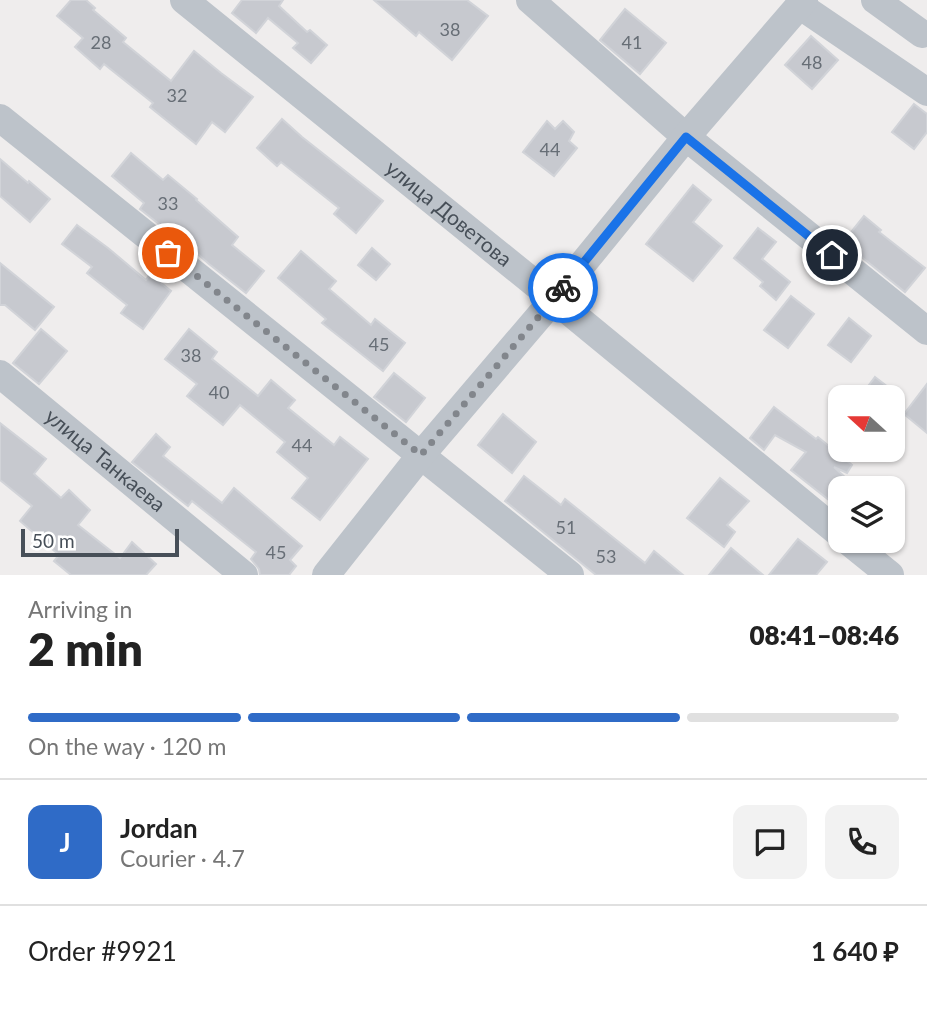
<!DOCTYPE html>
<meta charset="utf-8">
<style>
:root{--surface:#fff;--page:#f2f2f2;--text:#222;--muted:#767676;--line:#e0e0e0;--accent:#2f6bc7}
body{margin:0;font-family:Lato,sans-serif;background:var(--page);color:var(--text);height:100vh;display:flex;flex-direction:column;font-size:26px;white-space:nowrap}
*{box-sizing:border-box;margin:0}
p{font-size:23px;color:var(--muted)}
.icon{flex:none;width:38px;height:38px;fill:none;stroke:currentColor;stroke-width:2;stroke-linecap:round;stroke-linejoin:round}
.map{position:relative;height:575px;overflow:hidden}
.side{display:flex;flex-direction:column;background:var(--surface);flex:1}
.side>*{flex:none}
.needle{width:46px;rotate:291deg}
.controls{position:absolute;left:828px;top:385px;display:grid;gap:14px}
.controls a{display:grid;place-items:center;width:77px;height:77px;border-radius:14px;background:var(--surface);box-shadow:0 2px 5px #0004;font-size:35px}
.scale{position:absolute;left:21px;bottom:18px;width:158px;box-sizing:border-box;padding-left:7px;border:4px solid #474f58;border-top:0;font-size:19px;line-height:24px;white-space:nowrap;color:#474f58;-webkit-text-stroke:5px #fff;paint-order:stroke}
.pin{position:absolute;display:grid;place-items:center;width:60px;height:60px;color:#fff;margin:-30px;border:4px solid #fff;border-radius:50%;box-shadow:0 2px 7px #0007}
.courier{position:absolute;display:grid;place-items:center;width:70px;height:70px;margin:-35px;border:5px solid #1a73e8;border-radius:50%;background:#fff;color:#222;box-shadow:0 2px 9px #0007}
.summary em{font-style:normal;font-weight:800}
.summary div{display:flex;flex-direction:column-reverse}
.summary{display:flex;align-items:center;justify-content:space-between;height:119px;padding:0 28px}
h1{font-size:46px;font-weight:800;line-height:52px}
.bar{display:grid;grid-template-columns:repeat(4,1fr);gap:10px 7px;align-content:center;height:84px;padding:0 28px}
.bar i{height:9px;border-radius:5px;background:var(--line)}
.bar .on{background:var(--accent)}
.bar p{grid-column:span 4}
.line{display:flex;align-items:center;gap:18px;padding:0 28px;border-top:2px solid var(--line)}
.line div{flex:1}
.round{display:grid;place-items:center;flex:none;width:74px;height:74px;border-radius:14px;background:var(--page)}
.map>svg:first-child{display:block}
.building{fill:#c7c9cf;stroke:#d1d3d8;stroke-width:2}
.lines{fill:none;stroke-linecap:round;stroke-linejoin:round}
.minor{stroke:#bdc3ca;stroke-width:28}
.done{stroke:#82868c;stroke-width:7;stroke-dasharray:0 12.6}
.route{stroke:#1a73e8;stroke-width:9}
.labels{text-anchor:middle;stroke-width:6;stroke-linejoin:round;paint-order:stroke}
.number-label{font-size:18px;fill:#676e76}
.street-label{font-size:21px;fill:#474f58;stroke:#fff}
</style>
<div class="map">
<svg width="927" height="575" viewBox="0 0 927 575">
<rect width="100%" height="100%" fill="#efeded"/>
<g class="building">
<path d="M 71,0 L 86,0 L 95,8 L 93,10 L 126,38 L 123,42 L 171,81 L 194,51 L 221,73 L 253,97 L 225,132 L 212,122 L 196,144 L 150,107 L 153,103 L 104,64 L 100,69 L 75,47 L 83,38 L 57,16 Z"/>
<path d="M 242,0 L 283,0 L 279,6 L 307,32 L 310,30 L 327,45 L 311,63 L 293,48 L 298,43 L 268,18 L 256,33 L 232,13 Z"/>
<path d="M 374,0 L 467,0 L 488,16 L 452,60 L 419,32 L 416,36 Z"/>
<path d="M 625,9 L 666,43 L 640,74 L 600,40 Z"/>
<path d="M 811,36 L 838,60 L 812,89 L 785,65 Z"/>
<path d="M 914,104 L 927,114 L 927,132 L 914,149 L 892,132 Z"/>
<path d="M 282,119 L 302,137 L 383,201 L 356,233 L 334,214 L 339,208 L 281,162 L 277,166 L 257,148 Z"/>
<path d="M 547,121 L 555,129 L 563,121 L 574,132 L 569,141 L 577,148 L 554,176 L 523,152 Z"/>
<path d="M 131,153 L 163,180 L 168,175 L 197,199 L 196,200 L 238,237 L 232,245 L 264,271 L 246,293 L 209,264 L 170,230 L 169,232 L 140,209 L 144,203 L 112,176 Z"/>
<path d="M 0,159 L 28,183 L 29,181 L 50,199 L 30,222 L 0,196 Z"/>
<path d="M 693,185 L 711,200 L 693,222 L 722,246 L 693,281 L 646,244 Z"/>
<path d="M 864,216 L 881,230 L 879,232 L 925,268 L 905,292 L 843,242 Z"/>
<path d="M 77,225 L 108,248 L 146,280 L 150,274 L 171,291 L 143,329 L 121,313 L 127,305 L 87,273 L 92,267 L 62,244 Z"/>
<path d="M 758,228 L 776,242 L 762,259 L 790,282 L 776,300 L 760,286 L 763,282 L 734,258 Z"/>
<path d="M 372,248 L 390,264 L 376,280 L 358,265 Z"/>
<path d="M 301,251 L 336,281 L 329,289 L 371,325 L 375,319 L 405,343 L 383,371 L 322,323 L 326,319 L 278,278 Z"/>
<path d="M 0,263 L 54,307 L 35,330 L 5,305 L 0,305 Z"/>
<path d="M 791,296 L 814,314 L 788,348 L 764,330 Z"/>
<path d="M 849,318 L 871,336 L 851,362 L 828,345 Z"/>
<path d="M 41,329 L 67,351 L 39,384 L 13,363 Z"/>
<path d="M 189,329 L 217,352 L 212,359 L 258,396 L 271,380 L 295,400 L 288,408 L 334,445 L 340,437 L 368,459 L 320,520 L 292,498 L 308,478 L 277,452 L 285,442 L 240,405 L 223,425 L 187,396 L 197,384 L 165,359 Z"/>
<path d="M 394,373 L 425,398 L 406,422 L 374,397 Z"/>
<path d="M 875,377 L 901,397 L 860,397 Z"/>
<path d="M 927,384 L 927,433 L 904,414 Z"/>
<path d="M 774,407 L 816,439 L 818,437 L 852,465 L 847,473 L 834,467 L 847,479 L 829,500 L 791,470 L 806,452 L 775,435 L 764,450 L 750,438 Z"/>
<path d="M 503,414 L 536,442 L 512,473 L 478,445 Z"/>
<path d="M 0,423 L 46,459 L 34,474 L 61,498 L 69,490 L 90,510 L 78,525 L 120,558 L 132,542 L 156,564 L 146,575 L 71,575 L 54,561 L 59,555 L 20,521 L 32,506 L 0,480 Z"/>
<path d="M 156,434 L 170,447 L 163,456 L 222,503 L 234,488 L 302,546 L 290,560 L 296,566 L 289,575 L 260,575 L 259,569 L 251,559 L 256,552 L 192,501 L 188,506 L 132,462 Z"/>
<path d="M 524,476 L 561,505 L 565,499 L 645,563 L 654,551 L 683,575 L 596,575 L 505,501 Z"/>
<path d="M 720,478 L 749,501 L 727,525 L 735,532 L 724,547 L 687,518 Z"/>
<path d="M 798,539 L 827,562 L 816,575 L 769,575 Z"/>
<path d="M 731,548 L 763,575 L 709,575 Z"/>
</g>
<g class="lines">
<g class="minor">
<path id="s1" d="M 184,0 L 554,299 L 840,534"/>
<path d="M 530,0 L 686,137 L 927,331"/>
<path d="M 875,0 L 922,34"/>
<path d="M 799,5 L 927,92"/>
<path d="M 0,118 L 570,575"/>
<path id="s2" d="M 0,374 L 244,575"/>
<path d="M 848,541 L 890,575"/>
<path d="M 326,575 L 421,455 L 554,299 L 686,137 L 804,0"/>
</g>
</g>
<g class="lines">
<path class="done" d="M 168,253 L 421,455 L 563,288"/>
<path class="route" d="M 563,288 L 686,137 L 832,255"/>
</g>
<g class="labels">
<g class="number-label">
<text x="450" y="36">38</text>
<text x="101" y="49">28</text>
<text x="632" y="49">41</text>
<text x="812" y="69">48</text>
<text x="177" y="102">32</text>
<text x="550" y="156">44</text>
<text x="168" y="210">33</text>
<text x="379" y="351">45</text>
<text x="191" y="362">38</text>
<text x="219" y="399">40</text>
<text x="302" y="452">44</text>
<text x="566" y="534">51</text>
<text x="276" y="559">45</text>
<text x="606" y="563">53</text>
</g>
<g class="street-label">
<text dy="7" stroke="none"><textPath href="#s1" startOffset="340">улица Доветова</textPath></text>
<text dy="7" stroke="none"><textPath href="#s2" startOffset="136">улица Танкаева</textPath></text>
</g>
</g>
</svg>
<div class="controls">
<a><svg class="needle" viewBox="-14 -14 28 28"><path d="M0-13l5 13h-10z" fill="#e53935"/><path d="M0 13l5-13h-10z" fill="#767676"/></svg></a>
<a><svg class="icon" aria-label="layers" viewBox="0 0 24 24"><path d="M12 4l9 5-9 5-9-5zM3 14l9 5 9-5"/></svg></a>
</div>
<div class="scale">50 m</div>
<div class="pin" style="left:168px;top:253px;background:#ea580c"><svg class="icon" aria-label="bag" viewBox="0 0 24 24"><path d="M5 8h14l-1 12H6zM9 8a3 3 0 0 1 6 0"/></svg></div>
<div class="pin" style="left:832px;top:255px;background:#1f2937"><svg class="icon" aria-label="home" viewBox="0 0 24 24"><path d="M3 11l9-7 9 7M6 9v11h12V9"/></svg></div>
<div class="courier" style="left:563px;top:288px"><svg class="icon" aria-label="bike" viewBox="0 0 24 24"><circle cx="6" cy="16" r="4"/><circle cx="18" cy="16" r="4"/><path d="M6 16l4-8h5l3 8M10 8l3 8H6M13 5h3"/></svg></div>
</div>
<section class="side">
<div class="summary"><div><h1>2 min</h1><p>Arriving in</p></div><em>08:41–08:46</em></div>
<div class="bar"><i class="on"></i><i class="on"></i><i class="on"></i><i></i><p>On the way · 120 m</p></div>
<div class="line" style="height:126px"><b class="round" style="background:var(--accent);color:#fff">J</b><div><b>Jordan</b><p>Courier · 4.7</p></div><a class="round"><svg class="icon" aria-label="chat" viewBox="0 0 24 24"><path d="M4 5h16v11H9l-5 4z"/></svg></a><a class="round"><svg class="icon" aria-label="phone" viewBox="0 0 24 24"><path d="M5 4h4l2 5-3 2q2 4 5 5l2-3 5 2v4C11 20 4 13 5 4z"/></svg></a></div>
<div class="line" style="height:91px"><div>Order #9921</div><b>1 640 ₽</b></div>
</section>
